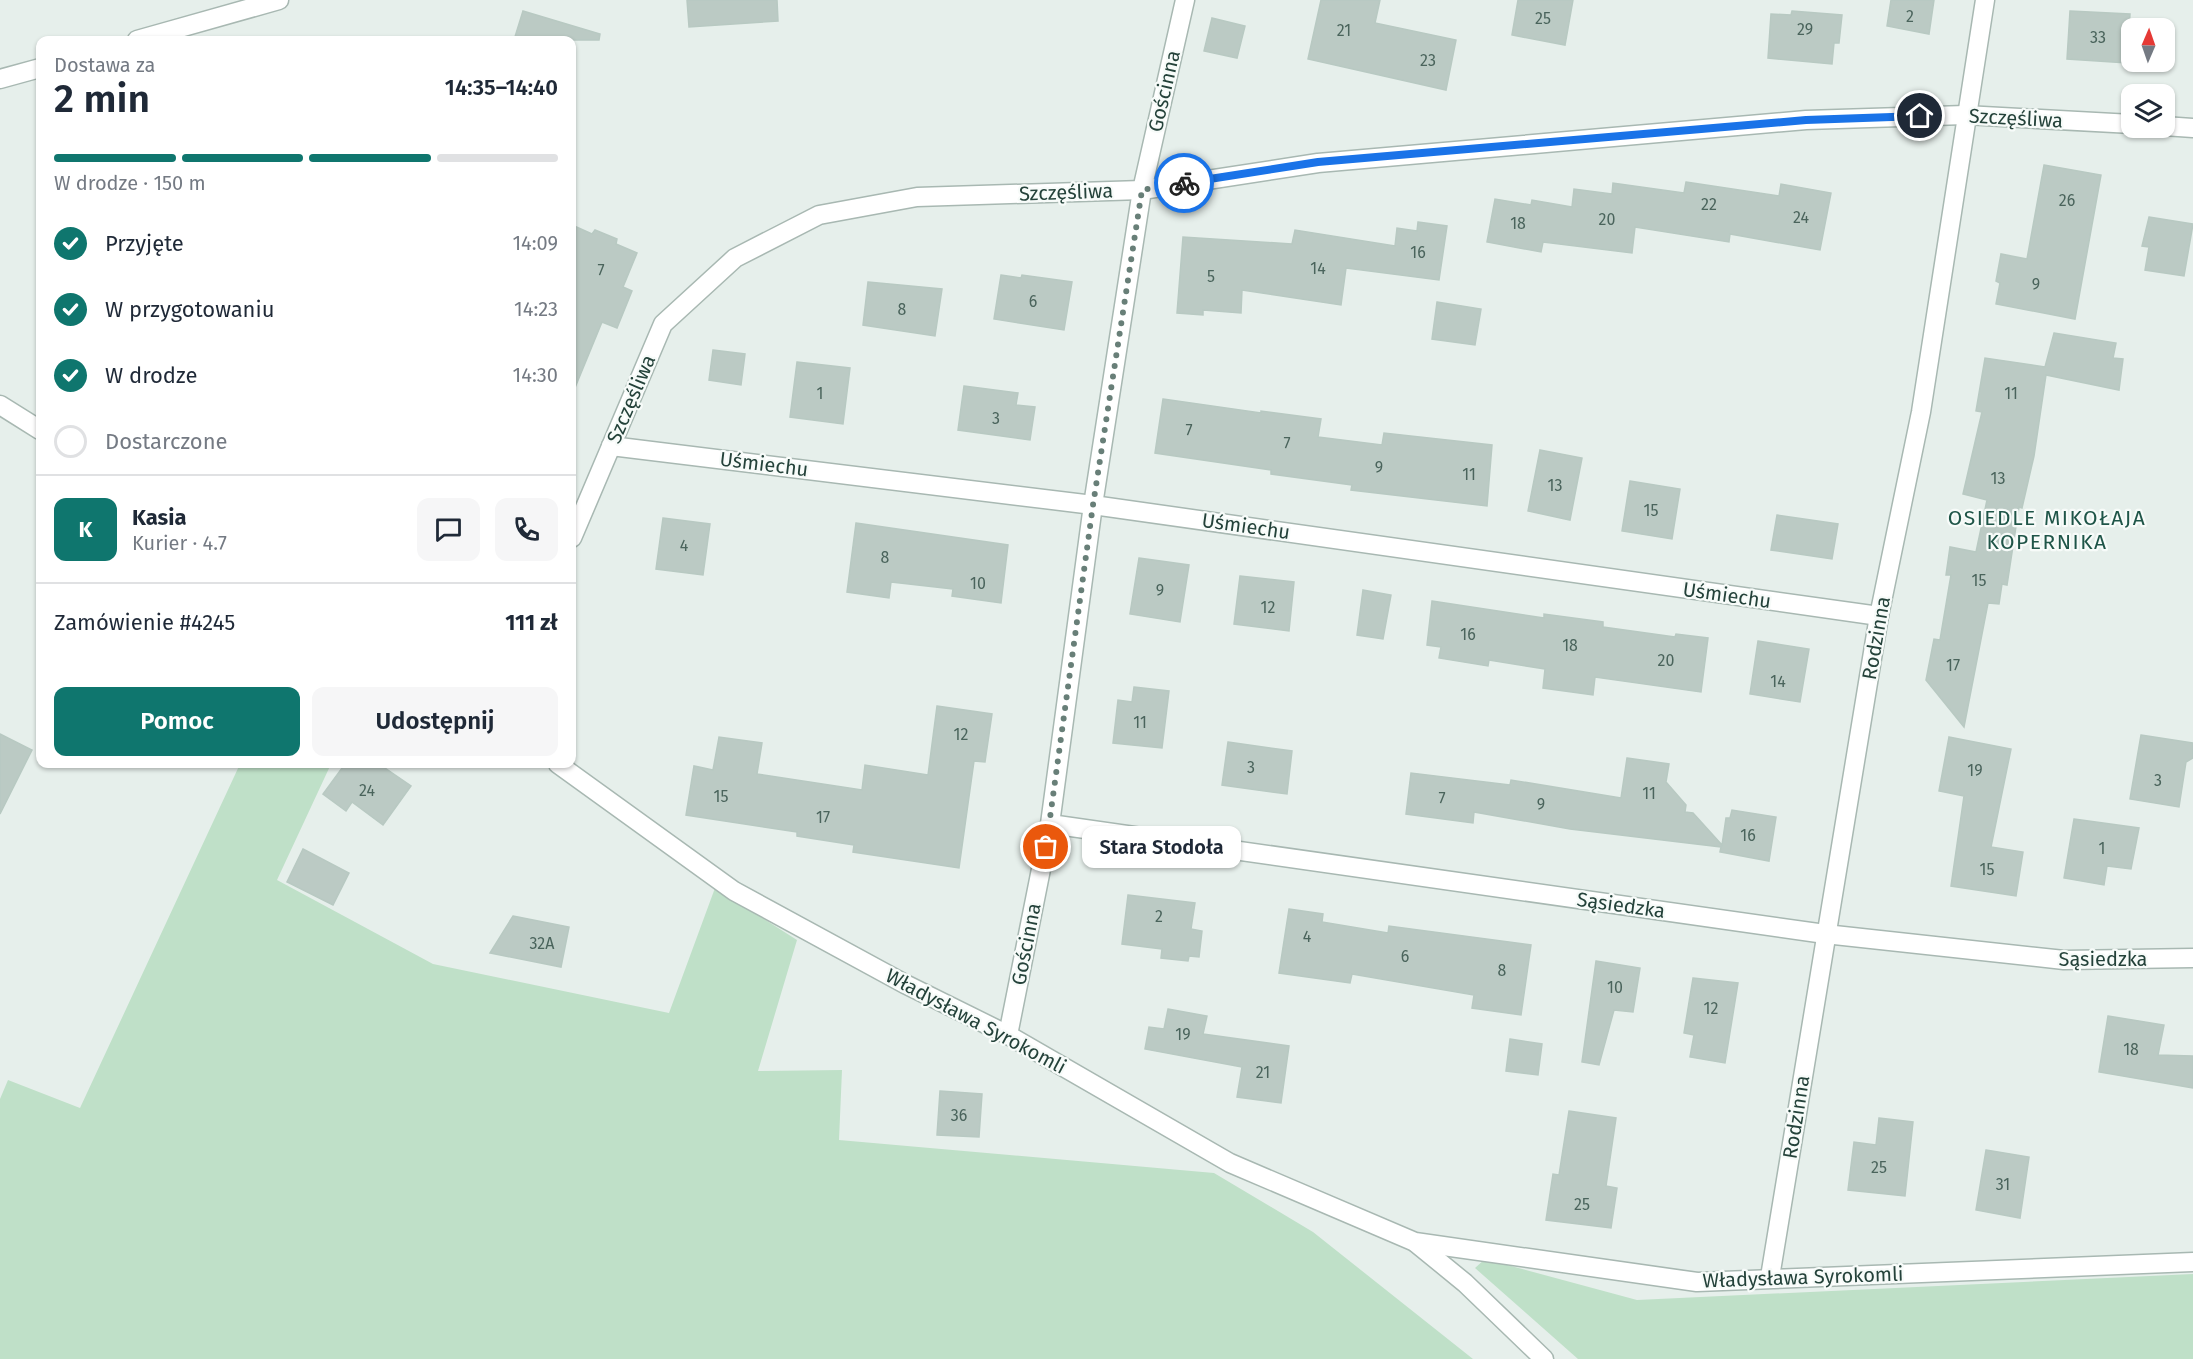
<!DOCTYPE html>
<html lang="pl">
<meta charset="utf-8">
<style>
:root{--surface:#fff;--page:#f6f6f7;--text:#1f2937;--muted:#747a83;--line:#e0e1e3;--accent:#0f766e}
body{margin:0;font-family:"Fira Sans",sans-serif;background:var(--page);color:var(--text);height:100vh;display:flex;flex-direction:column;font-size:22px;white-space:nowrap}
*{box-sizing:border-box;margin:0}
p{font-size:20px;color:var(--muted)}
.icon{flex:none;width:33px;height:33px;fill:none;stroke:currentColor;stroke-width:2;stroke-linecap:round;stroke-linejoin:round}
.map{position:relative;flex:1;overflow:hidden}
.sheet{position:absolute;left:36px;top:36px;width:540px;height:732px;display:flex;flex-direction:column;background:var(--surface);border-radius:12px;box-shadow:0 2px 4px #0004}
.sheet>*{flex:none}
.needle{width:39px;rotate:2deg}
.buttons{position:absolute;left:2121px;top:18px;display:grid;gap:12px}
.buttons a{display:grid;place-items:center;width:54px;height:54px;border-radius:12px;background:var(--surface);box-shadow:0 2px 4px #0004;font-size:30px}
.pin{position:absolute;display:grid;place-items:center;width:51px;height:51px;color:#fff;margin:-26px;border:3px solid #fff;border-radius:50%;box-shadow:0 2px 6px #0007}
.courier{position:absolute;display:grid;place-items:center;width:60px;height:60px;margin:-30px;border:4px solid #1a73e8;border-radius:50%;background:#fff;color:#222;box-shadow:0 2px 8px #0007}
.bubble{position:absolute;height:42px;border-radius:12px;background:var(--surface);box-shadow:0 2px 4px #0004;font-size:20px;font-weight:600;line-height:42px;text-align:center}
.summary em{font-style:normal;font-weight:600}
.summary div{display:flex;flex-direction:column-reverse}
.summary{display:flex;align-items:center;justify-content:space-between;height:102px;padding:0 18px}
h1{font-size:39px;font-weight:600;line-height:45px}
.bar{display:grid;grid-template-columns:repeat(4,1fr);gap:9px 6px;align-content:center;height:72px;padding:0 18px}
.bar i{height:8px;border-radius:4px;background:var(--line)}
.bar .on{background:var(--accent)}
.bar p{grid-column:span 4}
.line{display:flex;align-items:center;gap:15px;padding:0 18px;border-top:2px solid var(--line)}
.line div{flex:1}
.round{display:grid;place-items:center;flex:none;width:63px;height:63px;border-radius:12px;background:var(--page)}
ol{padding:0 18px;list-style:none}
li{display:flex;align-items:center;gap:18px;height:66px}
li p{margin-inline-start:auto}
li .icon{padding:6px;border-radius:50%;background:var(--accent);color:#fff;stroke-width:4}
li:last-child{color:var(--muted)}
li i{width:33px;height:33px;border:3px solid var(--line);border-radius:50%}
.cta{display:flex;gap:12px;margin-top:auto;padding:12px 18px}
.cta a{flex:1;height:69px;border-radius:12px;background:var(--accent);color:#fff;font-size:24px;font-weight:600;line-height:69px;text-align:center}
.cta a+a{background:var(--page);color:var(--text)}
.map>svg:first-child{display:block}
.green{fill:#bfe0c8}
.building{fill:#bbcac4;stroke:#b8c9c2;stroke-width:1.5}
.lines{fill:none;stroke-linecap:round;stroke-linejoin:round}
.minor-casing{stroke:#a8b8b2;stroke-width:21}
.tertiary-casing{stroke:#a8b8b2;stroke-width:21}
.minor{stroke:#fff;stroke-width:18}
.tertiary{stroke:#fff;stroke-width:18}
.done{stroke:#687f78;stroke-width:6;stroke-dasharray:0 10.8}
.route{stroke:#1a73e8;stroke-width:8}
.labels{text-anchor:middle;stroke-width:4.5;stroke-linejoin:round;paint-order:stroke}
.number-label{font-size:16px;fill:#4a645c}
.street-label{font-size:20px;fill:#24423a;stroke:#f7fbf9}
.neighbourhood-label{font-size:21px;letter-spacing:1.5px;fill:#1f5548;stroke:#f7fbf9}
</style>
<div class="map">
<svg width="2193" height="1359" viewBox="0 0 2193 1359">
<rect width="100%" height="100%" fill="#e6efeb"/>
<g class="green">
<path d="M 240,764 L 331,764 L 277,880 L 433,964 L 669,1013 L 715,888 L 797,940 L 758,1071 L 842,1070 L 839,1140 L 1214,1173 L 1313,1232 L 1473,1359 L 0,1359 L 0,1099 L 8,1080 L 80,1108 Z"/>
<path d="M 1485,1259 L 1637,1300 L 2193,1274 L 2193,1359 L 1578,1359 L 1475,1268 Z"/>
</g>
<g class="building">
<path d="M 687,0 L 777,0 L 778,21 L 689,27 Z"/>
<path d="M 1321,0 L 1380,0 L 1375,23 L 1456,40 L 1446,90 L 1308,59 Z"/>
<path d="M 1518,0 L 1573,0 L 1565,45 L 1512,35 Z"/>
<path d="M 1891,0 L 1934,0 L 1929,34 L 1887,26 Z"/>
<path d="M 523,11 L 600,34 L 599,40 L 514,40 Z"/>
<path d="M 1792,11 L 1842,15 L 1839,43 L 1834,43 L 1832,64 L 1768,58 L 1771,14 L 1791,15 Z"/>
<path d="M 2070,11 L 2130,14 L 2127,63 L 2067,59 Z"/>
<path d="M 1212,18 L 1245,26 L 1237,58 L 1204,51 Z"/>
<path d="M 2044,165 L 2101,175 L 2075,319 L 1996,304 L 2000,283 L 1996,281 L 2001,254 L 2027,259 Z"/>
<path d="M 1686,182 L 1779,196 L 1781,184 L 1831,193 L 1820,250 L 1730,234 L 1729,242 L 1635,227 L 1632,253 L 1543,242 L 1541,252 L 1487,242 L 1495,199 L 1531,205 L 1532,200 L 1572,207 L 1574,189 L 1612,194 L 1613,183 L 1684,193 Z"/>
<path d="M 2149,217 L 2193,224 L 2184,276 L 2145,270 L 2149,247 L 2142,246 Z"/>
<path d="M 1418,222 L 1447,226 L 1439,280 L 1346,268 L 1341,305 L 1242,290 L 1241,313 L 1203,310 L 1203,315 L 1177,313 L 1183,237 L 1292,244 L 1295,230 L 1395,246 L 1397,228 L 1417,231 Z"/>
<path d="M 572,225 L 592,234 L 595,230 L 617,239 L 616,244 L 637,253 L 623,287 L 632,291 L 617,328 L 602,322 L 572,395 Z"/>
<path d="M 1001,275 L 1021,278 L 1022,275 L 1072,282 L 1064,330 L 994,319 Z"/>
<path d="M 868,282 L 942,289 L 935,336 L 863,325 Z"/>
<path d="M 1437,302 L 1481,309 L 1475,345 L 1432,339 Z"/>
<path d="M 2054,333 L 2116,343 L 2113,358 L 2123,359 L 2119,390 L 2046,375 L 2034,456 L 2022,508 L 2019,507 L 2007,585 L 2002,584 L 1999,604 L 1988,603 L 1964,727 L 1926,680 L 1934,639 L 1940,640 L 1951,575 L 1946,575 L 1950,547 L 1976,552 L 1987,500 L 1963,494 L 1982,412 L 1976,411 L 1985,358 L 2045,367 Z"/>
<path d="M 713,350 L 745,354 L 741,385 L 709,380 Z"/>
<path d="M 797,362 L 850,368 L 843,424 L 790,417 Z"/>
<path d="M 964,386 L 1018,393 L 1016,405 L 1035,407 L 1030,440 L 958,430 Z"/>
<path d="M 1163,399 L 1261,413 L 1261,411 L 1321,419 L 1318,437 L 1382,445 L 1384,433 L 1492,445 L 1487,506 L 1351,490 L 1352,485 L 1271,474 L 1271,470 L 1155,453 Z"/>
<path d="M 1540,450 L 1582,458 L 1570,520 L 1528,511 Z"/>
<path d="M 1630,481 L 1680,489 L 1672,539 L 1622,531 Z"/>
<path d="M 1777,515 L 1838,524 L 1832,559 L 1771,550 Z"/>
<path d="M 663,518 L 710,524 L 703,575 L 656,569 Z"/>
<path d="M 856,523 L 1008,545 L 1001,603 L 952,596 L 953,589 L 891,582 L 889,598 L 847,592 Z"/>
<path d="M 1139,558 L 1189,565 L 1180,622 L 1130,614 Z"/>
<path d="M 1240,576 L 1294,582 L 1289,631 L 1234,624 Z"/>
<path d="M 1363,590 L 1391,595 L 1383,639 L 1357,635 Z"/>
<path d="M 1432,601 L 1544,618 L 1544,614 L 1603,622 L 1603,627 L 1675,637 L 1676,634 L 1708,638 L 1701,692 L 1595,677 L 1593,695 L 1543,688 L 1545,669 L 1489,660 L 1488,666 L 1439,658 L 1441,647 L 1427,645 Z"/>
<path d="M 1758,641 L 1809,649 L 1800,702 L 1750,694 Z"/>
<path d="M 1134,687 L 1169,691 L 1162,748 L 1113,743 L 1118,700 L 1132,702 Z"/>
<path d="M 937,706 L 992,714 L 985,762 L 974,761 L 959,868 L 853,852 L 854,845 L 797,836 L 797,832 L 686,815 L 694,766 L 713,770 L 719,737 L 762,743 L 757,774 L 862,790 L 865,765 L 928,775 Z"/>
<path d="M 0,734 L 32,750 L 0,814 Z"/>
<path d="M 2141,735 L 2193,743 L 2193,758 L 2186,762 L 2179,807 L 2130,799 Z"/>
<path d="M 1949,737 L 2011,749 L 1991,847 L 2023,852 L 2016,896 L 1951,886 L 1964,796 L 1939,791 Z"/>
<path d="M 1228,742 L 1292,751 L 1287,794 L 1222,785 Z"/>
<path d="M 1627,758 L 1669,764 L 1666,782 L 1686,805 L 1685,812 L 1693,813 L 1722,845 L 1726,818 L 1730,818 L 1732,810 L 1776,817 L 1769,861 L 1720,852 L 1721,847 L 1570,829 L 1474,812 L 1473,823 L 1406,814 L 1411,773 L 1510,785 L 1511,780 L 1621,798 Z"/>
<path d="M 345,764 L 379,764 L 411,786 L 383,825 L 352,802 L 346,811 L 323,794 Z"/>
<path d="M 2074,819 L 2139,828 L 2131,869 L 2107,866 L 2104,885 L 2064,878 Z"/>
<path d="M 303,849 L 349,873 L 333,905 L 287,882 Z"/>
<path d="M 1128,895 L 1195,903 L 1191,929 L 1202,931 L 1199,957 L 1189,956 L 1188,961 L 1161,958 L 1162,949 L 1122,944 Z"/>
<path d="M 1289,909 L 1323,914 L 1322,922 L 1388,933 L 1389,926 L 1531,945 L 1521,1015 L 1472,1008 L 1474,995 L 1352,974 L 1350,983 L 1279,973 Z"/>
<path d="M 513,916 L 569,927 L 561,967 L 490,953 Z"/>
<path d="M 1596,961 L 1640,968 L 1633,1012 L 1614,1010 L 1599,1065 L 1582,1062 Z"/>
<path d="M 1693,978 L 1738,983 L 1725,1063 L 1690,1057 L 1694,1035 L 1684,1033 Z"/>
<path d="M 1168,1009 L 1207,1016 L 1203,1034 L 1289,1046 L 1281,1103 L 1237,1097 L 1242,1067 L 1145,1049 L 1149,1027 L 1164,1029 Z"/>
<path d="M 2108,1016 L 2164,1025 L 2158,1055 L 2193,1056 L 2193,1088 L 2099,1072 Z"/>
<path d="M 1510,1039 L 1542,1044 L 1538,1075 L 1506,1071 Z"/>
<path d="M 940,1091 L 982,1094 L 979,1137 L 937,1135 Z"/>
<path d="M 1569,1111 L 1616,1118 L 1606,1186 L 1617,1188 L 1611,1228 L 1546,1220 L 1553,1174 L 1559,1175 Z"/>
<path d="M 1879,1118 L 1913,1122 L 1905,1196 L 1848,1190 L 1854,1142 L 1876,1145 Z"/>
<path d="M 1986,1150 L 2029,1157 L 2020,1218 L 1976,1210 Z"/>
</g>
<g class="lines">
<defs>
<g id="minor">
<path d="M 2164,126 L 2193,128"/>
<path d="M 0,405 L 40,430"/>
<path d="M 611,446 L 1093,505 L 1879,616"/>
<path d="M 572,538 L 663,324 L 735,258 L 819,215 L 917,197 L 1142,190 L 1318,163 L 1806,120 L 1965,115 L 2132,124"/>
<path d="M 558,764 L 734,891 L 905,984 L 1008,1035 L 1230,1163 L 1415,1242 L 1697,1282 L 2193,1262"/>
<path d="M 1050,824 L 1825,934 L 2064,960 L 2193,958"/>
<path d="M 1008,1035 L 1050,824 L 1093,505 L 1142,190 L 1185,0"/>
<path d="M 1416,1243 L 1465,1283 L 1544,1359"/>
<path d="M 1770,1277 L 1879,616 L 1921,412 L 1985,0"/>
</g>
<g id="tertiary">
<path d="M 137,40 L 279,0"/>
<path d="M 0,79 L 40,68"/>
</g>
</defs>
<use href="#minor" class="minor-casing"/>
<use href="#tertiary" class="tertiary-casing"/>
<use href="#minor" class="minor"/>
<use href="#tertiary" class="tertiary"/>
</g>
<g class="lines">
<path class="done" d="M 1046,847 L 1093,505 L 1142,190 L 1184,183"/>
<path class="route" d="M 1184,183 L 1318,162 L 1806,120 L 1920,116"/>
</g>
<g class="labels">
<g class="number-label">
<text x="1910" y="22">2</text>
<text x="1543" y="24">25</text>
<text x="1805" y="35">29</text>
<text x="1344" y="36">21</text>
<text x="2098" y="43">33</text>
<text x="1428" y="66">23</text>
<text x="2067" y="206">26</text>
<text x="1709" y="210">22</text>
<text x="1801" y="223">24</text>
<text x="1607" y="225">20</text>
<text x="1518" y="229">18</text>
<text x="1418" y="258">16</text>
<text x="1318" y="274">14</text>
<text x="601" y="276">7</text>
<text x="1211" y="282">5</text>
<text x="2036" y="290">9</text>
<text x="1033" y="307">6</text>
<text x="902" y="315">8</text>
<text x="820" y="399">1</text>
<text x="2011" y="399">11</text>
<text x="996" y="424">3</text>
<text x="1189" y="436">7</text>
<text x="1287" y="449">7</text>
<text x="1379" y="473">9</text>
<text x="1469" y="480">11</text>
<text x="1998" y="484">13</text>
<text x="1555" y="491">13</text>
<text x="1651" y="516">15</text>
<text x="684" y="551">4</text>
<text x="885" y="563">8</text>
<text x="1979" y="586">15</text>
<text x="978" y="589">10</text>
<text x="1160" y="596">9</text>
<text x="1268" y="613">12</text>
<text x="1468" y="640">16</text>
<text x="1570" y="651">18</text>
<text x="1666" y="666">20</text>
<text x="1953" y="671">17</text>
<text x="1778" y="687">14</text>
<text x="1140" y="728">11</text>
<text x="961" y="740">12</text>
<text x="1251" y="773">3</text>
<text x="1975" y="776">19</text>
<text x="2158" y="786">3</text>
<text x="367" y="796">24</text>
<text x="1649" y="799">11</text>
<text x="721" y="802">15</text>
<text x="1442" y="804">7</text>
<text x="1541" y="810">9</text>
<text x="823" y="823">17</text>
<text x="1748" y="841">16</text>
<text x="2102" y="854">1</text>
<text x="1987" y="875">15</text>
<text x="1159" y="922">2</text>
<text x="1307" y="942">4</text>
<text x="542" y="949">32A</text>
<text x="1405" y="962">6</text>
<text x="1502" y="976">8</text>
<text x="1615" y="993">10</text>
<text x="1711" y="1014">12</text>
<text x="1183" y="1040">19</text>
<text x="2131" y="1055">18</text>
<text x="1263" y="1078">21</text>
<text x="959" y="1121">36</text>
<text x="1879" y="1173">25</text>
<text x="2003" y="1190">31</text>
<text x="1582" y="1210">25</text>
</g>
<g class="street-label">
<text transform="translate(1164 91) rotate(-77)" y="7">Gościnna</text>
<text transform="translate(2016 118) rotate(3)" y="7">Szczęśliwa</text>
<text transform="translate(1066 192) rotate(-2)" y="7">Szczęśliwa</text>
<text transform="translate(631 399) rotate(-67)" y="7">Szczęśliwa</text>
<text transform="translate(764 464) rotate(7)" y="7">Uśmiechu</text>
<text transform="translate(1246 526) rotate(8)" y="7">Uśmiechu</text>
<text transform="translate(1727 595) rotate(8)" y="7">Uśmiechu</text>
<text transform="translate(1876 638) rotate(-80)" y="7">Rodzinna</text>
<text transform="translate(1621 905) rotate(8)" y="7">Sąsiedzka</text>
<text transform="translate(1026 944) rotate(-79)" y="7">Gościnna</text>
<text x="2103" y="966">Sąsiedzka</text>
<text transform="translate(976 1021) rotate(28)" y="7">Władysława Syrokomli</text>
<text transform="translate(1796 1117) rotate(-81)" y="7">Rodzinna</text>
<text transform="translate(1803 1277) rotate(-2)" y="7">Władysława Syrokomli</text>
</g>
<g class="neighbourhood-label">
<text x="2047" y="525">OSIEDLE MIKOŁAJA<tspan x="2047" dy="24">KOPERNIKA</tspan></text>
</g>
</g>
</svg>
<div class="buttons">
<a><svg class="needle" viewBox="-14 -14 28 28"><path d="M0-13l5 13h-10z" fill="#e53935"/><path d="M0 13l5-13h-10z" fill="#747a83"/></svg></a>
<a><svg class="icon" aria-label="layers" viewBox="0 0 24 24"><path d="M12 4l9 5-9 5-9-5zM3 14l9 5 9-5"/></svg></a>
</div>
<div class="pin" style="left:1046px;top:847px;background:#ea580c"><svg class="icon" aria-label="bag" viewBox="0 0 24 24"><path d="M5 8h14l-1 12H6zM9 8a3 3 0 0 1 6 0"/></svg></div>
<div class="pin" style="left:1920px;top:116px;background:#1f2937"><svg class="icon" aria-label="home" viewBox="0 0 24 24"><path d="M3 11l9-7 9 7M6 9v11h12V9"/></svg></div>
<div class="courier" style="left:1184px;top:183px"><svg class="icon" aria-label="bike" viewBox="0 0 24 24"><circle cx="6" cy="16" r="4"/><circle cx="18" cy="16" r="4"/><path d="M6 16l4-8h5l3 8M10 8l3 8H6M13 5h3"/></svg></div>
<div class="bubble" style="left:1082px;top:826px;width:159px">Stara Stodoła</div>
<section class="sheet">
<div class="summary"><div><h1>2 min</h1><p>Dostawa za</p></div><em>14:35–14:40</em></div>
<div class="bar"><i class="on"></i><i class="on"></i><i class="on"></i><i></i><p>W drodze · 150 m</p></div>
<ol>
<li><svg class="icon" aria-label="check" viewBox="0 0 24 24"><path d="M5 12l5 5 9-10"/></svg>Przyjęte<p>14:09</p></li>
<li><svg class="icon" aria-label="check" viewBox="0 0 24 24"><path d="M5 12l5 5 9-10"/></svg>W przygotowaniu<p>14:23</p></li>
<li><svg class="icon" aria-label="check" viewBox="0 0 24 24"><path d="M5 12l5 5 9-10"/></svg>W drodze<p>14:30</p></li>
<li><i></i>Dostarczone</li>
</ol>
<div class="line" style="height:108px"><b class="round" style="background:var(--accent);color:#fff">K</b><div><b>Kasia</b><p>Kurier · 4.7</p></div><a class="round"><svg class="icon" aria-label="chat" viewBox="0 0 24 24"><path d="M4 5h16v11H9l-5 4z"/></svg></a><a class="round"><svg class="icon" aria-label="phone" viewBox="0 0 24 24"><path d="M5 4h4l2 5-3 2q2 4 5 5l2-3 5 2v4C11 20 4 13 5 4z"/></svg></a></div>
<div class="line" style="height:78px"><div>Zamówienie #4245</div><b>111 zł</b></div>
<div class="cta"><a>Pomoc</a><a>Udostępnij</a></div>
</section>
</div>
